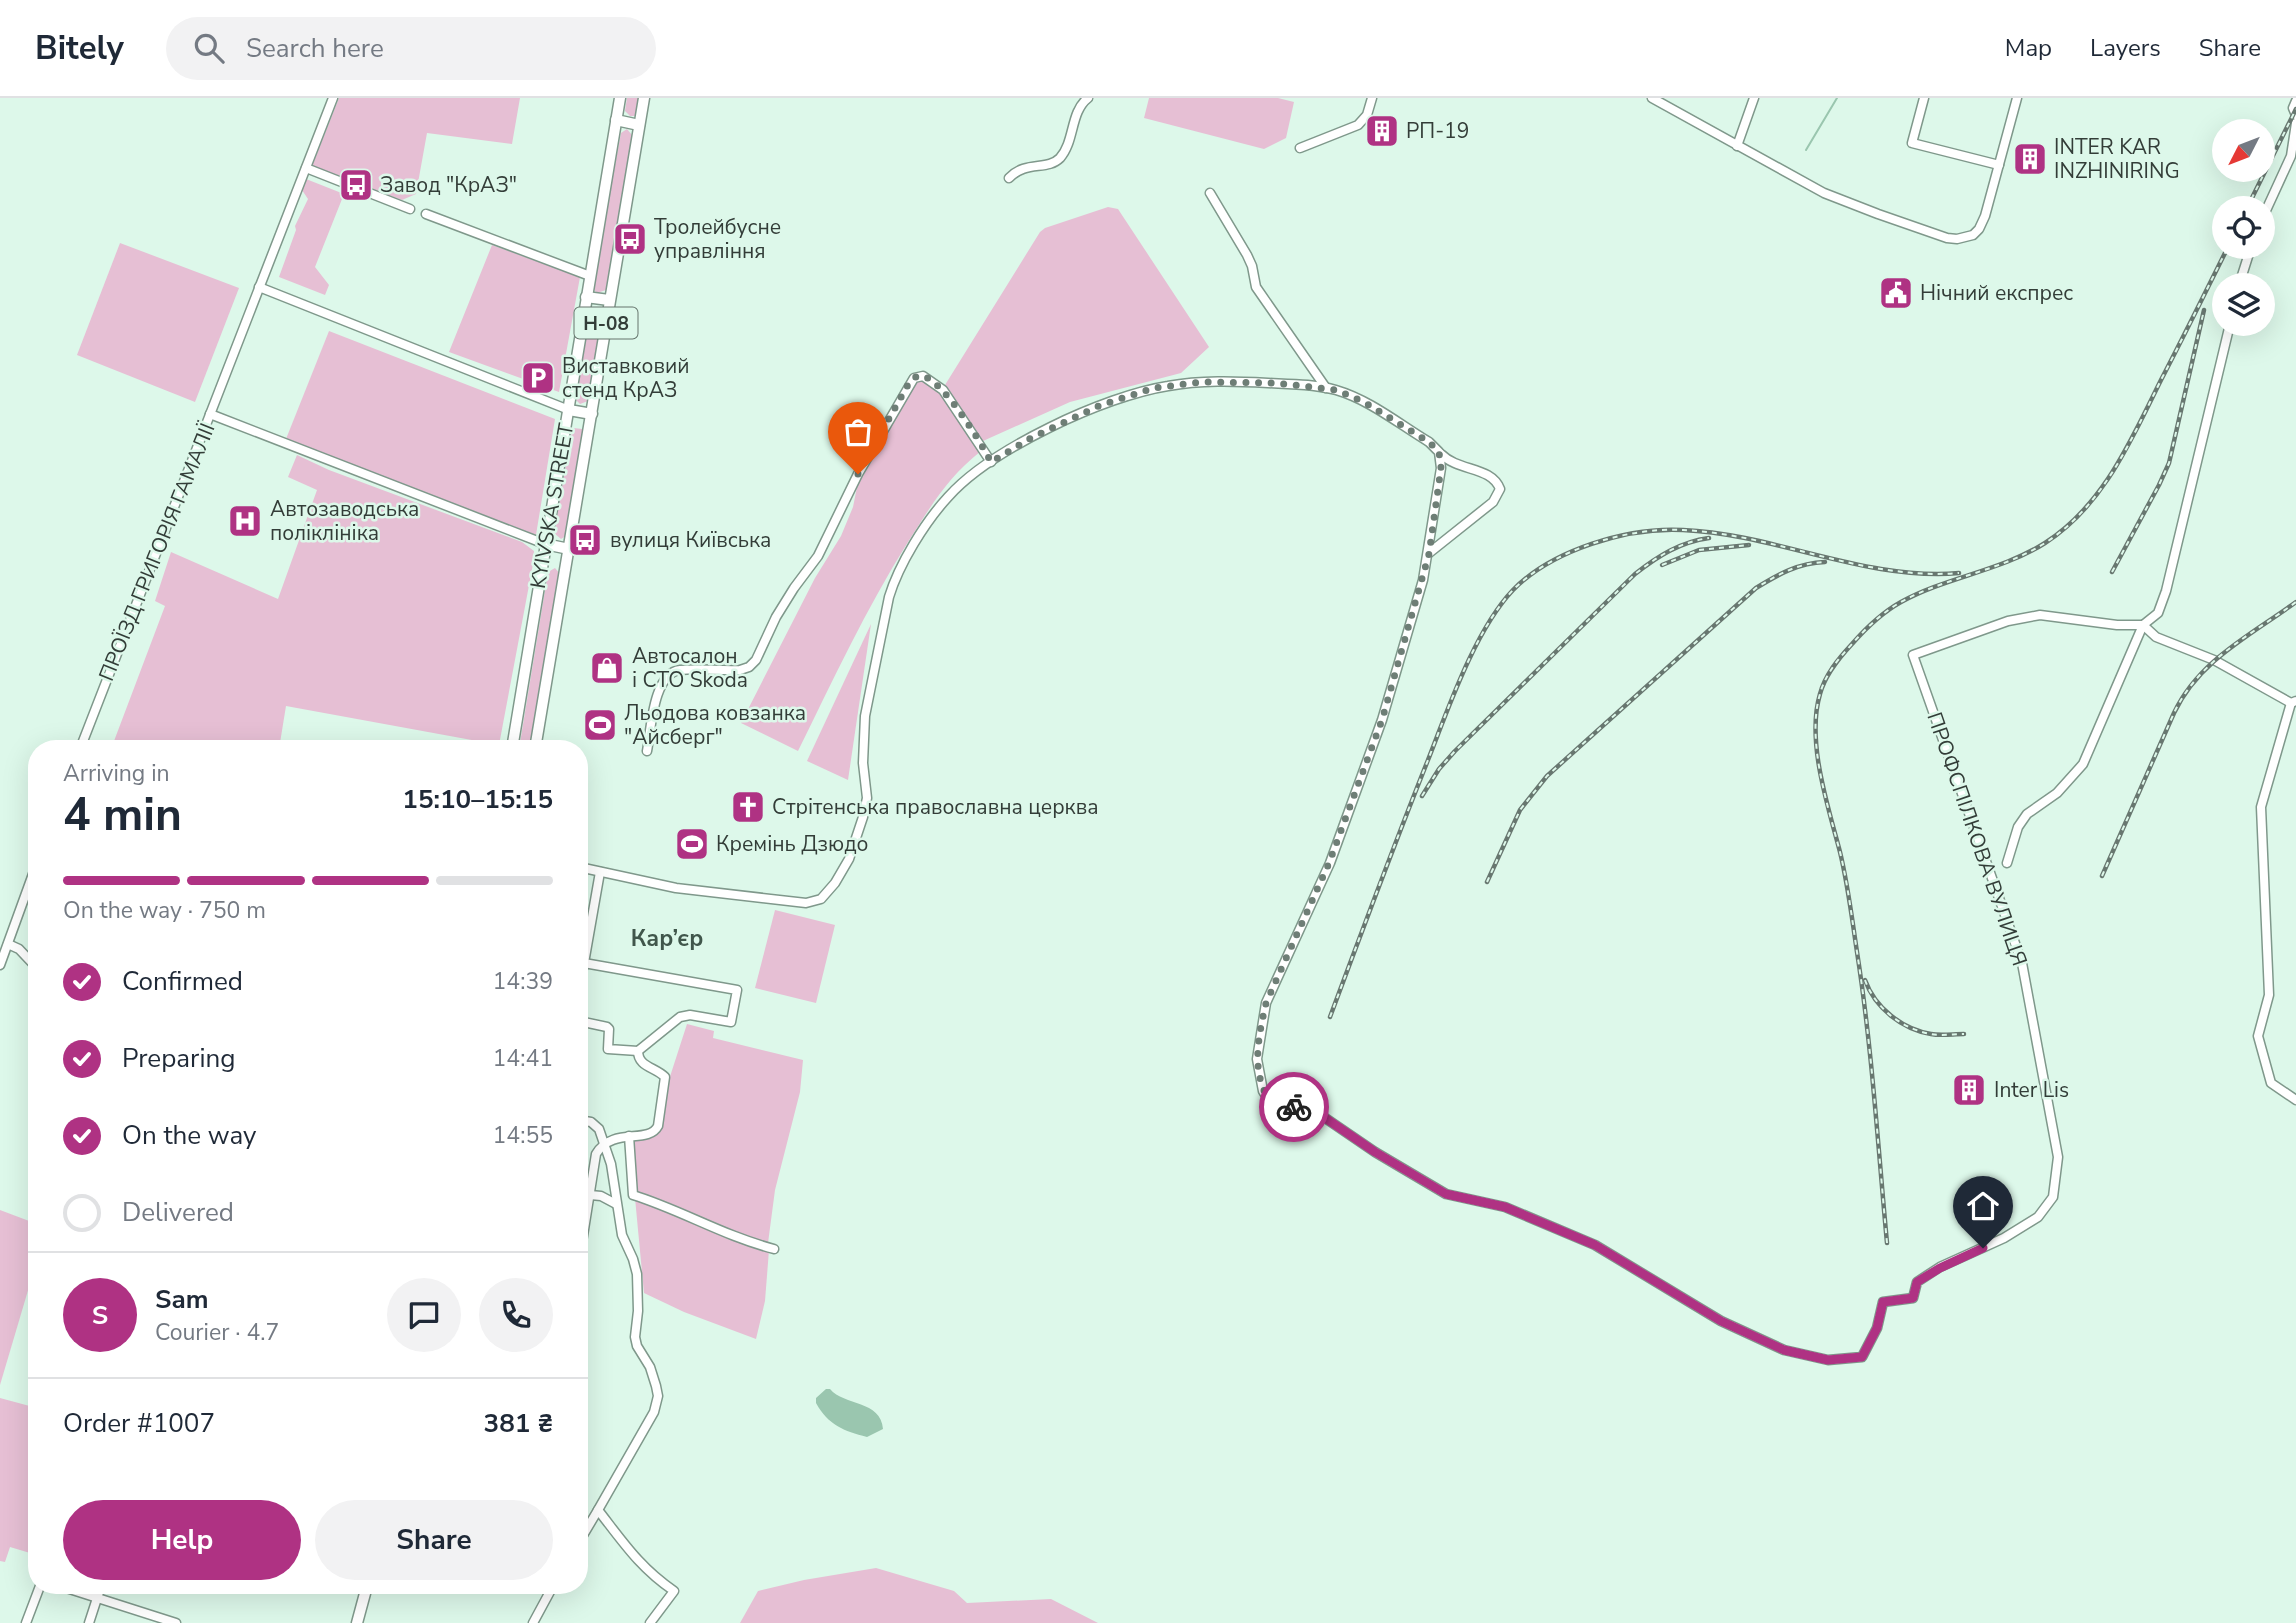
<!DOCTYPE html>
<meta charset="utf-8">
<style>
:root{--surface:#fff;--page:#f2f2f3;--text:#1f2937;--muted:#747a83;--line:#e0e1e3;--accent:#af3283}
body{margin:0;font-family:"Nunito Sans",sans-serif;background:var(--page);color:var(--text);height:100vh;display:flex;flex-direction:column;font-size:26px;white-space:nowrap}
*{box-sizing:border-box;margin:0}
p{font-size:23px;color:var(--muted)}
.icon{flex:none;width:38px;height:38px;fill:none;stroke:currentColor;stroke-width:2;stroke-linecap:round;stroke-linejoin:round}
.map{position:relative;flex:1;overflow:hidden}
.side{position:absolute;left:28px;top:642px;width:560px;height:854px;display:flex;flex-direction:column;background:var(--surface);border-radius:28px;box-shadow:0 7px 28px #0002}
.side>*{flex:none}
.needle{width:46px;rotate:228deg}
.tools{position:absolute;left:2212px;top:21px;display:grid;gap:14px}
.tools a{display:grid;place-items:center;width:63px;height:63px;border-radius:50%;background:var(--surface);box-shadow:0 7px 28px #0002;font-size:35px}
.pin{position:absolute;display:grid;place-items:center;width:60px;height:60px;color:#fff;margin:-72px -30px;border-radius:50% 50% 50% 0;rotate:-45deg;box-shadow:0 0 7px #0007}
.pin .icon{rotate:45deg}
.courier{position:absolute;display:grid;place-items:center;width:70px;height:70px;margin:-35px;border:5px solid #af3283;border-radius:50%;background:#fff;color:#222;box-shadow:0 2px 9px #0007}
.summary em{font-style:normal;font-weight:700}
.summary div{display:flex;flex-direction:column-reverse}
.summary{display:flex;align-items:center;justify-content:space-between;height:119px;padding:0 35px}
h1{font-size:46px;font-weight:700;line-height:52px}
.bar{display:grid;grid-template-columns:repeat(4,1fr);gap:10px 7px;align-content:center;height:84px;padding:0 35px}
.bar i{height:9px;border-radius:5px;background:var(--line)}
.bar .active{background:var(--accent)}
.bar p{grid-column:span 4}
.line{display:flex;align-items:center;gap:18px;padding:0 35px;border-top:2px solid var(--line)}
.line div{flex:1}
.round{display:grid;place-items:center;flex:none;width:74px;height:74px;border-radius:37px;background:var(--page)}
ol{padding:0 35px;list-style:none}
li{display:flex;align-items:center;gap:21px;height:77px}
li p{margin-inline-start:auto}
li .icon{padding:7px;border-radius:50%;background:var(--accent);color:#fff;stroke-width:4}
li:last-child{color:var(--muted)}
li i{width:38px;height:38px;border:4px solid var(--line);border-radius:50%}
.button{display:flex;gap:14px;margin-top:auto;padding:14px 35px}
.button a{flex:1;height:80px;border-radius:42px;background:var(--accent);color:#fff;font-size:28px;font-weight:700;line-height:80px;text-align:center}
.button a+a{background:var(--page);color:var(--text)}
header{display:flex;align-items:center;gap:42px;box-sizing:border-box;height:98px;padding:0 35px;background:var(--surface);border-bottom:2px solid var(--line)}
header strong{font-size:33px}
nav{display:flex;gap:38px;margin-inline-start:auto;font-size:24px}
.search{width:490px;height:63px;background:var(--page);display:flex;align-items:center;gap:18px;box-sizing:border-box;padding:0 24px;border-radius:38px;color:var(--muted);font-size:26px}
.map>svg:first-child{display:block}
.green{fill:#e6bfd4;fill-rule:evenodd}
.water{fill:#9ac6af}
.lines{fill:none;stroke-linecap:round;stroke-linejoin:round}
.stream{stroke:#9ac6af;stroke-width:2}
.minor-casing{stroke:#7f988b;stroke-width:11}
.major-casing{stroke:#7f988b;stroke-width:13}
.minor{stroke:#fff;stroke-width:8}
.major{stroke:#fff;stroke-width:10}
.rail-casing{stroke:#687770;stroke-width:4.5}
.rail{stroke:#ddf8ea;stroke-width:2;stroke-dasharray:5;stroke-linecap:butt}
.done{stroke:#6e7e76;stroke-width:7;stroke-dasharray:0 12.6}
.route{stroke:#af3283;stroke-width:9}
.labels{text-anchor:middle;stroke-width:5;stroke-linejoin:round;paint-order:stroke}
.shield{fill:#ddf8ea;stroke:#66756d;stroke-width:2}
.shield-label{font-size:19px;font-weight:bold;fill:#333d38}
.poi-label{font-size:21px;fill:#333d38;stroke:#ddf8ea;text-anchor:start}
.street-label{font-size:21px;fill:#333d38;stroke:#ddf8ea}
.neighbourhood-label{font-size:23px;font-weight:bold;fill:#40564b;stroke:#ddf8ea}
</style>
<header>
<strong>Bitely</strong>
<div class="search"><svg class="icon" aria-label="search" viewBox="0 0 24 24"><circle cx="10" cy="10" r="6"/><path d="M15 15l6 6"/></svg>Search here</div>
<nav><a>Map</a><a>Layers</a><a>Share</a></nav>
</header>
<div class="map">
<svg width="2296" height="1525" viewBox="0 0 2296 1525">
<rect width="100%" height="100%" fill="#ddf8ea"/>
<g class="green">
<path d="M 339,0 L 520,0 L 512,46 L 427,35 L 416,96 L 402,102 L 312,68 Z"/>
<path d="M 627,0 L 641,0 L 635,18 L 630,18 L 625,13 Z"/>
<path d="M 1149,0 L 1278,0 L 1294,4 L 1286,40 L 1264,51 L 1144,20 Z"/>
<path d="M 627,31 L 632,37 L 606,192 L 597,195 L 592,190 L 621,35 Z"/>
<path d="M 306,81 L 344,96 L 315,169 L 329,187 L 325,197 L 279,179 L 296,132 L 295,128 L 308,101 L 302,92 Z"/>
<path d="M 1108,109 L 1118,111 L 1209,249 L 1181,275 L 1070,304 L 983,343 L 945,287 L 1040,134 L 1045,130 Z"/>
<path d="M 120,145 L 239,190 L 195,304 L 77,257 Z"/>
<path d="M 492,147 L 580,179 L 559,294 L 449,254 ZM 532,272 L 546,276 L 544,289 L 530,285 Z"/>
<path d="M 596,210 L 602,216 L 588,303 L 580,306 L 575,301 L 590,214 Z"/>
<path d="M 329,233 L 555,321 L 536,437 L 286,341 Z"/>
<path d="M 921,280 C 947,298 963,327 981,353 C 947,380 931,408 908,444 C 866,511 833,582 798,653 L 741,625 L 815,480 L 841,438 L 853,409 L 857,389 L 915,284 Z"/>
<path d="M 574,330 L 582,331 L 583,335 L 567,437 L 561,441 L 554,435 L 572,333 Z"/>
<path d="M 297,357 L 329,372 L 522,444 L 534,453 L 533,466 L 499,647 L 286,608 L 279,651 L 111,651 L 165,508 L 155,503 L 171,454 L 278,501 L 317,392 L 288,379 Z"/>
<path d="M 555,470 L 560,476 L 530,651 L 519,651 L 548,474 Z"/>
<path d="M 871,526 L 848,682 L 807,663 Z"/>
<path d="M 775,812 L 835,827 L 816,905 L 755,890 Z"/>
<path d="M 687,926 L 714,933 L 713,940 L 803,962 L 800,994 L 775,1092 L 768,1145 C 734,1142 704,1121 674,1107 C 662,1102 649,1100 636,1096 L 630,1043 L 656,1037 L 665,994 Z"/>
<path d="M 635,1100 L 769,1152 L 765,1203 L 756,1241 L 684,1214 L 644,1195 Z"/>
<path d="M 0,1112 L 37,1126 L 37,1162 L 0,1287 Z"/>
<path d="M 0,1300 L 37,1310 L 37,1435 L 30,1455 L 10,1449 L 5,1464 L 0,1463 Z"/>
<path d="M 876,1470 L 954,1493 L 967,1505 L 1051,1501 L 1098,1525 L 740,1525 L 758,1493 L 804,1482 Z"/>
</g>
<path class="water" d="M 826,1291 L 830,1291 C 844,1308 881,1302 883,1331 L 867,1339 C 844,1333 828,1327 816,1305 L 816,1300 Z"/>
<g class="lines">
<path class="stream" d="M 1806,52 L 1837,0"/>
<defs>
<g id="minor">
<path d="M 1652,0 L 1824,95 L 1878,116 L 1947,140 L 1957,141 L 1973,137 L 1979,131 L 1985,118 L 2017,0"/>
<path d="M 1924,0 L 1912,45 L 1999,67"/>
<path d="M 2296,3 L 2293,10 L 2296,17"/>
<path d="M 1737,48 L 1754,0"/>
<path d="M 1300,50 L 1358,27 L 1367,17 L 1372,0"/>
<path d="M 306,70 L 410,111"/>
<path d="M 1009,80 C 1026,62 1047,73 1060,60 C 1075,43 1070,14 1088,0"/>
<path d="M 1210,95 L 1247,157 L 1252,168 L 1256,189 L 1326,290"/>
<path d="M 426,116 L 590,178"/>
<path d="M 2263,119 L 2291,58 L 2296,25"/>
<path d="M 2239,187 L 2251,149"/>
<path d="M 259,189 L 569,312"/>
<path d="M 210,316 L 545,446"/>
<path d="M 1429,455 L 1493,404 L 1500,391 C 1491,368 1459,374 1441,356"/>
<path d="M 2291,605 L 2261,709 L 2269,897 L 2258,938 L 2271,985 L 2296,1002"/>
<path d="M 80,651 L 333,0"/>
<path d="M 647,653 C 651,632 653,575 680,572 C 699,570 720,573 740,572 L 749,569 L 756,562 L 776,519 L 794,490 L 818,458 L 858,376 L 914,280 L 923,278 L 943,292 L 991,364"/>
<path d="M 2007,765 L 2018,729 L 2027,716 L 2057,695 L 2083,666 L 2143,527 L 2158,515 L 2166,493 L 2230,226"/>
<path d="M 579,769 L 676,790 L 806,805 L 821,801 L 835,785 L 849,761 L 863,719 L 867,700 L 863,665 L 865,618 L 889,499 C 899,466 925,424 948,399 C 991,351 1104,298 1168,288 C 1201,282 1234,283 1268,285 C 1290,286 1315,286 1336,292 C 1370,302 1399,326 1429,344 L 1439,354 L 1441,370 L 1423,482 L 1382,622 L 1330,765 L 1266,905 L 1257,961 L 1263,993 L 1272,1007 L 1312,1011 L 1375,1054 L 1446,1096 L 1505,1109 L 1595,1147 L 1721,1223 L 1784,1252 L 1828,1262 L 1862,1259 L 1877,1230 L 1883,1204 L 1913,1200 L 1917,1184 L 1940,1169 L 2004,1140 L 2038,1119 L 2053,1099 L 2058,1059 L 2022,865 L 1913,557 L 2008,523 L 2040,517 L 2117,527 L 2143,527 L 2156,539 L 2214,562 L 2291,605 L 2296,603"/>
<path d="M 8,846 L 19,851 L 37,870"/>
<path d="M 0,867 L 37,765"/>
<path d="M 579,888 L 584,865"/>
<path d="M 579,923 L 607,929 L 609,931 L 608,951 L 638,953 L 680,919 L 690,917 L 731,924 L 737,892 L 584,865 L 600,774"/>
<path d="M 579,1022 L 591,1024 L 599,1031 L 611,1066 L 622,1137 L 633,1161 L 637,1176 L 638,1213 L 635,1239 L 637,1248 L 650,1269 L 656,1288 L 658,1298 L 654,1314 L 598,1412"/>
<path d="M 629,1038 L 633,1097 C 681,1112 724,1138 774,1151"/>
<path d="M 590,1097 L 601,1098 L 616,1106"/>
<path d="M 579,1163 L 596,1056 C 613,1028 648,1047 658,1028 L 665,979 C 655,969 638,969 638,953"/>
<path d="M 579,1444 L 598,1412 C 623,1444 640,1470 674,1493 L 650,1525"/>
<path d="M 60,1488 L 176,1525"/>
<path d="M 26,1525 L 40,1488"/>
<path d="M 89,1525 L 101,1488"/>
<path d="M 533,1525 L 553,1488"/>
</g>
<g id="major">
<path d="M 616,22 L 639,27"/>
<path d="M 586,199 L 609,202"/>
<path d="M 569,312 L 592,316"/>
<path d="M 545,446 L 569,451"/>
<path d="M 512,651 L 620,0"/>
<path d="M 535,651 L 644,0"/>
<path d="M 357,1525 L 367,1488"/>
</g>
</defs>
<use href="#minor" class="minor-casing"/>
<use href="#major" class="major-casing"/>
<use href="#minor" class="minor"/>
<use href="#major" class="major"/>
<defs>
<g id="rail">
<path d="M 2247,110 L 2296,11"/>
<path d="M 1662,467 L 1699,452 L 1749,447"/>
<path d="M 2112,474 L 2159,387 L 2169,365 L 2204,212"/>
<path d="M 1422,698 L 1439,671 L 1455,653 L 1635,476 C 1658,458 1680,444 1709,440"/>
<path d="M 2102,778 L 2174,615 C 2199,562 2251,537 2296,504"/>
<path d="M 1487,784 L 1520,712 L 1547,678 L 1756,490 C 1779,476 1798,465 1825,464"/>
<path d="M 1865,882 C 1875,910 1902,931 1931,936 C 1941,938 1953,936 1964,936"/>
<path d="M 1330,919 C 1362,833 1394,747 1428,662 C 1448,611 1475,532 1513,492 C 1552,452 1627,429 1683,432 C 1776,436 1865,483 1959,475"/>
<path d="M 1887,1145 C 1878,1049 1872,950 1857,854 C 1852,821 1848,787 1840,754 C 1828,708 1806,643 1820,596 C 1825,577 1838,561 1852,546 C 1866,530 1883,514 1901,504 C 1946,479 2001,473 2045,445 C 2104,407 2131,342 2161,282 C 2184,238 2206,193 2228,149"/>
</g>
</defs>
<use href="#rail" class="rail-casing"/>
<use href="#rail" class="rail"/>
</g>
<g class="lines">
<path class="done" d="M 858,376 L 909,285 C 913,281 917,276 923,278 C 945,285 980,343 991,364 L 1031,340 L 1101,307 L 1154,290 L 1201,284 L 1276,285 L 1336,292 L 1364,304 L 1429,344 L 1439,354 L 1441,370 L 1429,456 L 1382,622 L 1329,765 L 1266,905 C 1258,941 1250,975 1272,1007 L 1294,1009"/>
<path class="route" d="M 1294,1009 L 1312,1011 L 1375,1054 L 1446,1096 L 1505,1109 L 1595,1147 L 1721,1223 L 1784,1252 L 1828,1262 L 1862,1259 L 1877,1230 L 1883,1204 L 1913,1200 L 1917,1184 L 1940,1170 L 1983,1150"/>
</g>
<defs>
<symbol id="building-square" viewBox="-11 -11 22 22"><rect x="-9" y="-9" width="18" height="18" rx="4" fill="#af3283" stroke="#ddf8ea"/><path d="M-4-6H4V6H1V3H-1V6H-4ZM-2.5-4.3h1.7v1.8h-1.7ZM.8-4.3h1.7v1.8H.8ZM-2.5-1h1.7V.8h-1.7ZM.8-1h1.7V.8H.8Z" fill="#fff"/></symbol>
<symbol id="bus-square" viewBox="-11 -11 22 22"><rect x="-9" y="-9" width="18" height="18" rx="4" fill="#af3283" stroke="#ddf8ea"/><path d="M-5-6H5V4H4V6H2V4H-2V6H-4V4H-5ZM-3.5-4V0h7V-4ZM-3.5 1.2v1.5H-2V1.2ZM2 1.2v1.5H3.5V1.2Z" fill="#fff"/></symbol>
<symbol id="civic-square" viewBox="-11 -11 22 22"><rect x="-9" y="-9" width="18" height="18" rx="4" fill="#af3283" stroke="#ddf8ea"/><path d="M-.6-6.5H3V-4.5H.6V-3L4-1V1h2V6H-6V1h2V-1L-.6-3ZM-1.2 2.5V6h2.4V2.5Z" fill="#fff"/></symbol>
<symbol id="parking-square" viewBox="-11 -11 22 22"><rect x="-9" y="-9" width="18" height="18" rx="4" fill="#af3283" stroke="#ddf8ea"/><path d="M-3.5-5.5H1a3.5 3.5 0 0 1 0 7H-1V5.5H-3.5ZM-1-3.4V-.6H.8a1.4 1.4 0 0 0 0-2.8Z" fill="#fff"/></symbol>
<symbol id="hospital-square" viewBox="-11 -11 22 22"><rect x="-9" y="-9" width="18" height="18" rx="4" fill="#af3283" stroke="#ddf8ea"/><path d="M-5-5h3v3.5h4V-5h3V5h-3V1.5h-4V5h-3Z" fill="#fff"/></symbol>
<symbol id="shop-square" viewBox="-11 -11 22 22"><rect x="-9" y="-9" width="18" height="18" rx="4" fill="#af3283" stroke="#ddf8ea"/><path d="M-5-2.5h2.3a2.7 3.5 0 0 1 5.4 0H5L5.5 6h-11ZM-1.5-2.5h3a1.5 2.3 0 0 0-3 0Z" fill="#fff"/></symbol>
<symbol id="stadium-square" viewBox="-11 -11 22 22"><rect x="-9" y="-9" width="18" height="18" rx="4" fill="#af3283" stroke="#ddf8ea"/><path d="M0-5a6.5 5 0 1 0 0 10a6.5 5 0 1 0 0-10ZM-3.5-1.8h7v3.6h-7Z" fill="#fff"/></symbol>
<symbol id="church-square" viewBox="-11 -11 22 22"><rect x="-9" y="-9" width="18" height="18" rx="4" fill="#af3283" stroke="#ddf8ea"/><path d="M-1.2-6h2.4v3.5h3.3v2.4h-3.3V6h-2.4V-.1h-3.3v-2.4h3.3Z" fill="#fff"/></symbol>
</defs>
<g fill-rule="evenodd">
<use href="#building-square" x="1363" y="14" width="38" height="38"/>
<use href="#building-square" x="2011" y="42" width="38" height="38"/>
<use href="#bus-square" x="337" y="68" width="38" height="38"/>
<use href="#bus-square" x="611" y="122" width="38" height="38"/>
<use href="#civic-square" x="1877" y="176" width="38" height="38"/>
<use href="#parking-square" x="519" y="261" width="38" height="38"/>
<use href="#hospital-square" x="226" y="404" width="38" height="38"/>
<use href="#bus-square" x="566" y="423" width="38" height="38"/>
<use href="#shop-square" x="588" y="551" width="38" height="38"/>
<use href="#stadium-square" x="581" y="608" width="38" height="38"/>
<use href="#church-square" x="729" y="690" width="38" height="38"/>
<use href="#stadium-square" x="673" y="727" width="38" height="38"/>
<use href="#building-square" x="1950" y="973" width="38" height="38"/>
</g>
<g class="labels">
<rect class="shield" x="574.5" y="209.5" width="63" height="31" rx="5"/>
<g class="shield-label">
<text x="606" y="232">Н-08</text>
</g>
<g class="poi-label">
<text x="1406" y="40">РП-19</text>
<text x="2054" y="56">INTER KAR<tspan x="2054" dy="24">INZHINIRING</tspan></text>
<text x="380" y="94">Завод "КрАЗ"</text>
<text x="654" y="136">Тролейбусне<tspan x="654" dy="24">управління</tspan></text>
<text x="1920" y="202">Нічний експрес</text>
<text x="562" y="275">Виставковий<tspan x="562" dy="24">стенд КрАЗ</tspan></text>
<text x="270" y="418">Автозаводська<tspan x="270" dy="24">поліклініка</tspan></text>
<text x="610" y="449">вулиця Київська</text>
<text x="632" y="565">Автосалон<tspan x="632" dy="24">і СТО Skoda</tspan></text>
<text x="624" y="622">Льодова ковзанка<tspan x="624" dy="24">"Айсберг"</tspan></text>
<text x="772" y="716">Стрітенська православна церква</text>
<text x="716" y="753">Кремінь Дзюдо</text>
<text x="1994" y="999">Inter Lis</text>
</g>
<g class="street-label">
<text transform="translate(552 408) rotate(-80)" y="7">KYIVSKA STREET</text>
<text transform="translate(157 454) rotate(-68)" y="7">ПРОЇЗД ГРИГОРІЯ ГАМАЛІЇ</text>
<text transform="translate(1977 741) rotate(71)" y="7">ПРОФСПІЛКОВА ВУЛИЦЯ</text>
</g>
<g class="neighbourhood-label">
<text x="667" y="848">Кар’єр</text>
</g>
</g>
</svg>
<div class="tools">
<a><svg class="needle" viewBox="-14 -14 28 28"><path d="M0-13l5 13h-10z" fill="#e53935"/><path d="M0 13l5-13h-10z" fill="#747a83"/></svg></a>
<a><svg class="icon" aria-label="locate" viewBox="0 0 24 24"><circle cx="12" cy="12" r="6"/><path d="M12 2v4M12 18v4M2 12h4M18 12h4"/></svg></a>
<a><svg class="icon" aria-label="layers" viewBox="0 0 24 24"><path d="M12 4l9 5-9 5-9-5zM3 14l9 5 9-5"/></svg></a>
</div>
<div class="pin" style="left:858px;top:376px;background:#ea580c"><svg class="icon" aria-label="bag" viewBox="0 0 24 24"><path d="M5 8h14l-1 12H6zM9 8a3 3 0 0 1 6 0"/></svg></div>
<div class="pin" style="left:1983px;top:1150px;background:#1f2937"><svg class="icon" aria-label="home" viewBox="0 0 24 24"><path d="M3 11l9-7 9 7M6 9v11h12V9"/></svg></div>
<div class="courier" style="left:1294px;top:1009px"><svg class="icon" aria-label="bike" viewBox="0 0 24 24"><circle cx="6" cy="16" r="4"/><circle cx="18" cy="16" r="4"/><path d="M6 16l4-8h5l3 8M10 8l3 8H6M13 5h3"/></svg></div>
<section class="side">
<div class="summary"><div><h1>4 min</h1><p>Arriving in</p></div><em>15:10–15:15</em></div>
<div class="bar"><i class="active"></i><i class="active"></i><i class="active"></i><i></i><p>On the way · 750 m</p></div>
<ol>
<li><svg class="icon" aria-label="check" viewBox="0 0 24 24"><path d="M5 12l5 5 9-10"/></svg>Confirmed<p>14:39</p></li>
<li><svg class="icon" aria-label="check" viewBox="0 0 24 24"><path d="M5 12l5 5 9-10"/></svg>Preparing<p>14:41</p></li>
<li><svg class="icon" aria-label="check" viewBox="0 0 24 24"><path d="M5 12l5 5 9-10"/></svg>On the way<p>14:55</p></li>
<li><i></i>Delivered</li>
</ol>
<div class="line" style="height:126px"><b class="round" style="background:var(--accent);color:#fff">S</b><div><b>Sam</b><p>Courier · 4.7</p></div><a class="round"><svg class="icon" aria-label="chat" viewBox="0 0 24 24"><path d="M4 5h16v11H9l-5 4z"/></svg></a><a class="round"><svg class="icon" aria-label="phone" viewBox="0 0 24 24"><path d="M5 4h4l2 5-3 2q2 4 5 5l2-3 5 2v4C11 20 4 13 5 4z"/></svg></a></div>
<div class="line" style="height:91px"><div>Order #1007</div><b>381 ₴</b></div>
<div class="button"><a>Help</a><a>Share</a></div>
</section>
</div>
